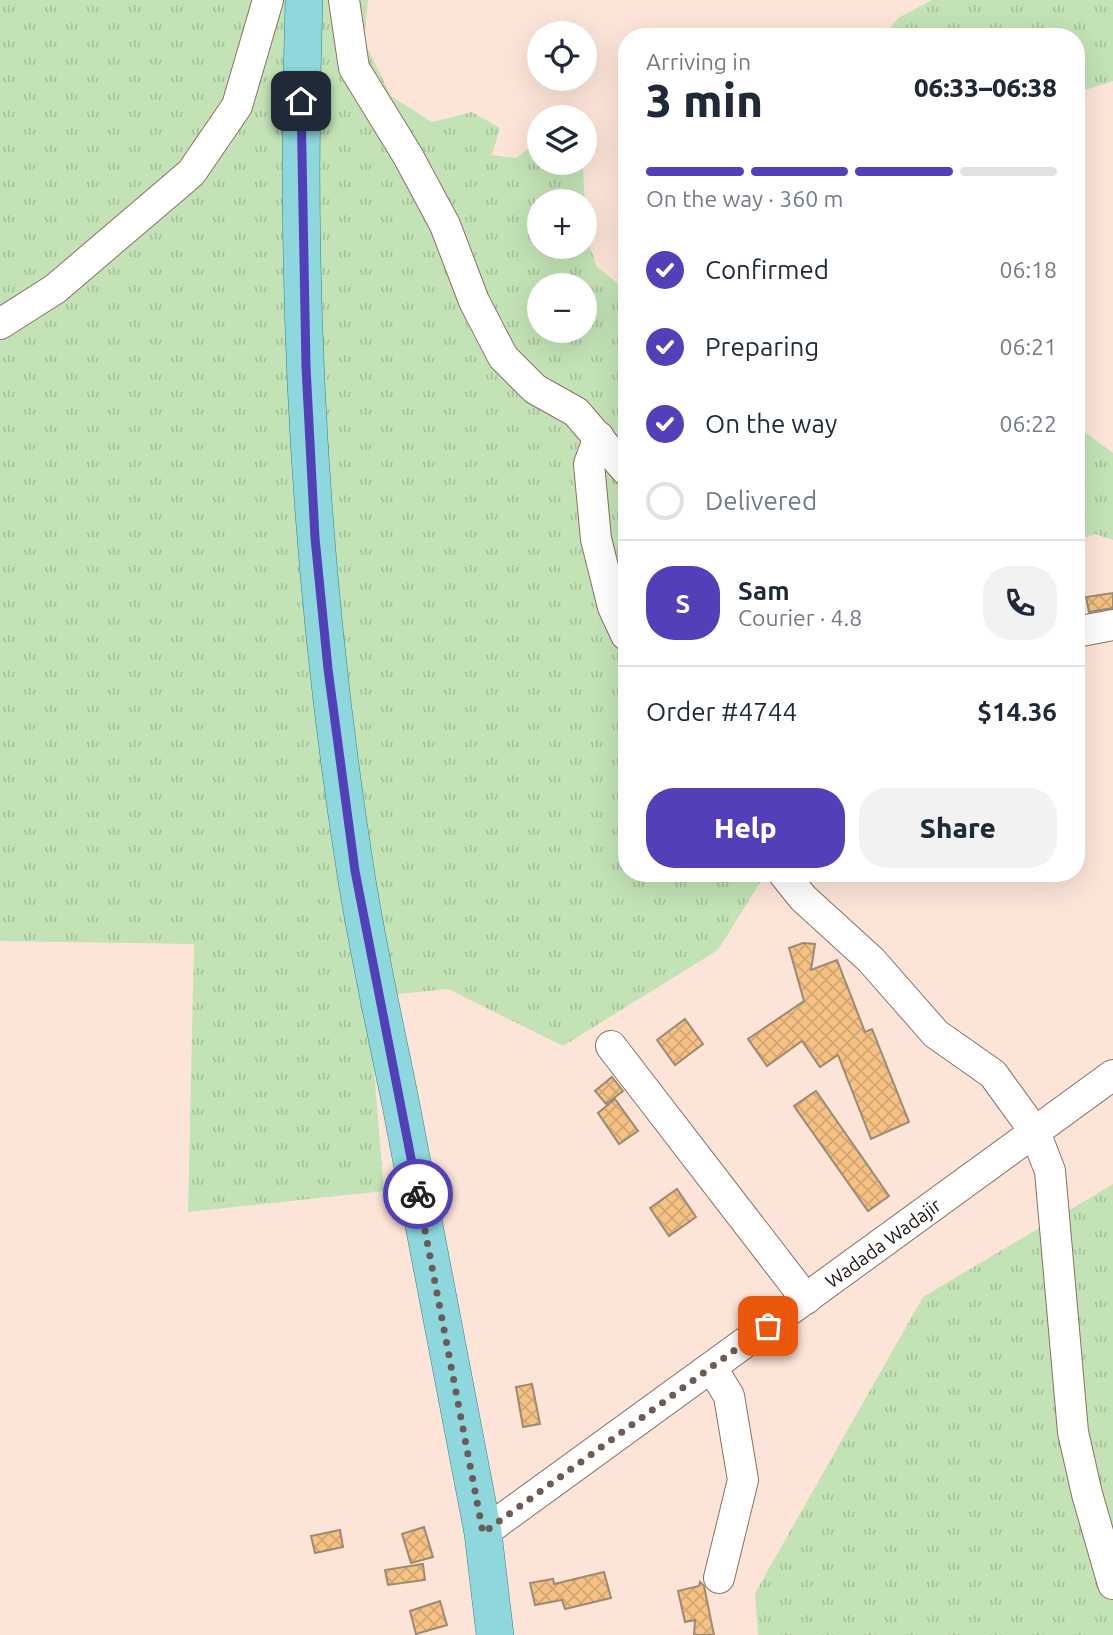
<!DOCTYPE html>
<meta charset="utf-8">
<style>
:root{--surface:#fff;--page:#f2f2f3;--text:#1f2937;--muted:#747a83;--line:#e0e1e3;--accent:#5240b8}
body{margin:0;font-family:Ubuntu,sans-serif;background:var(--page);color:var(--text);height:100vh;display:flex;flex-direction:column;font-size:26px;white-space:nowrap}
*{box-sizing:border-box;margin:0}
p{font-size:23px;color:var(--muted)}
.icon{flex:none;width:38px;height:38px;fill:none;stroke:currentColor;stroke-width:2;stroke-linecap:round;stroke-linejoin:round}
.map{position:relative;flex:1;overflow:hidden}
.side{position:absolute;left:618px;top:28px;width:467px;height:854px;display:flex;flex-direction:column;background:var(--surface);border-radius:28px;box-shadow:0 7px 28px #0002}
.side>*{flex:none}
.tools{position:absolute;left:527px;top:21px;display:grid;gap:14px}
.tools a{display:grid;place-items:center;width:70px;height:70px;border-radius:50%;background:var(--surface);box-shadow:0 7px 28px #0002;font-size:35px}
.pin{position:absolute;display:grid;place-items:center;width:60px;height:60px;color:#fff;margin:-30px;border-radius:14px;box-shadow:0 4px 10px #0006}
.courier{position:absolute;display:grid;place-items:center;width:70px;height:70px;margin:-35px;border:5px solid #5240b8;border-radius:50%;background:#fff;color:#222;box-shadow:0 2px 9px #0007}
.head em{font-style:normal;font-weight:800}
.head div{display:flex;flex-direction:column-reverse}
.head{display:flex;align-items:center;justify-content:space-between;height:119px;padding:0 28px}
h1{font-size:46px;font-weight:800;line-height:52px}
.bar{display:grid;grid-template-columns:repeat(4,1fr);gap:10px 7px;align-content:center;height:84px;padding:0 28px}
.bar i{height:9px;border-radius:5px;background:var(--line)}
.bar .current{background:var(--accent)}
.bar p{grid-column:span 4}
.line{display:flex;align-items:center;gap:18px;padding:0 28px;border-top:2px solid var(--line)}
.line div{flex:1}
.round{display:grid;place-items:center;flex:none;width:74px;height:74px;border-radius:28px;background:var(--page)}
ol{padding:0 28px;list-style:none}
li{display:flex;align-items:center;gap:21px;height:77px}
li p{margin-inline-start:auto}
li .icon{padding:7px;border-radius:50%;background:var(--accent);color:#fff;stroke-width:4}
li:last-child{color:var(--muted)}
li i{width:38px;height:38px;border:4px solid var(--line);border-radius:50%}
.button{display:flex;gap:14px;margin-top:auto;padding:14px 28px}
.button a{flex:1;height:80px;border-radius:28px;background:var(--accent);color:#fff;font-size:28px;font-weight:800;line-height:80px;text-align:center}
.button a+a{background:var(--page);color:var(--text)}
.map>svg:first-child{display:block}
.grass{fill:url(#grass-tufts);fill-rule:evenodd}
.building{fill:url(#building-cross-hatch);stroke:#9c8a74;stroke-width:2}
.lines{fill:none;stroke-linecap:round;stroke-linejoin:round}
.minor-casing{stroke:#8a7062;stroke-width:32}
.major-casing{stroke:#348286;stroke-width:38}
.minor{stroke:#fff;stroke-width:30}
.major{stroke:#8dd7dd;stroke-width:37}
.done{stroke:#6b5c55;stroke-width:7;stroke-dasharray:0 12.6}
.route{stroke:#5240b8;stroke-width:9}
.labels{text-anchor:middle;stroke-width:5;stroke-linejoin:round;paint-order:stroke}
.street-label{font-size:19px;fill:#1d130e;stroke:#fff}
</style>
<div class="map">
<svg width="1113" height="1635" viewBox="0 0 1113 1635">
<defs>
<pattern id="grass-tufts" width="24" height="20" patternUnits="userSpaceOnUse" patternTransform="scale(1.75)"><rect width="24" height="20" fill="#c3e3b6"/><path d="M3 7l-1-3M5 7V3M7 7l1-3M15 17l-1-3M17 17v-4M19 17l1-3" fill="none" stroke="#a7c29b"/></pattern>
<pattern id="building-cross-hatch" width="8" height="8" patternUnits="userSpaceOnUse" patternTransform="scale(1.75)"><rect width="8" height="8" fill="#f5c184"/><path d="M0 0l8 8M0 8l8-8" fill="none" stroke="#d2a571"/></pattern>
</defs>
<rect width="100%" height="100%" fill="#fce5d8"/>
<g class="grass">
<path d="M 0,0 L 368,0 L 364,41 L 391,96 L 432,122 L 472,112 L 500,128 L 492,155 L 516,158 L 539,140 L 539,163 L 583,163 L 585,212 L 584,201 L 539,201 L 539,247 L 584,247 L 585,233 L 597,267 L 626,290 L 626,873 L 766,873 L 718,950 L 563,1046 L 448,989 L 368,997 L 384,1191 L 188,1212 L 194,944 L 0,941 ZM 539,285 L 584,285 L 584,331 L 539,331 Z"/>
<path d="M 932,0 L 1113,0 L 1113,81 L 1076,93 L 1076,37 L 883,37 L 898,18 Z"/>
<path d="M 1085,432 L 1113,453 L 1113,540 L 1095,534 L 1076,541 L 1076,433 Z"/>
<path d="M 1113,1184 L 1113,1635 L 758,1635 L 755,1593 L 923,1297 Z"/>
</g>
<g class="building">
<path d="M 1113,593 L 1113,608 L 1089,612 L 1086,597 Z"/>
<path d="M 803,943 L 815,944 L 811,970 L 837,960 L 865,1032 L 872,1029 L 909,1122 L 871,1139 L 838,1055 L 820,1067 L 802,1041 L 767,1066 L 748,1039 L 804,1001 L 789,948 Z"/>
<path d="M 685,1019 L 703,1044 L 675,1065 L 657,1040 Z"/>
<path d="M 612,1077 L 623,1091 L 606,1104 L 595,1091 Z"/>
<path d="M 816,1091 L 889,1196 L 868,1211 L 794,1106 Z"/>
<path d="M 615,1099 L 638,1131 L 619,1144 L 598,1113 Z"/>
<path d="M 677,1189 L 696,1217 L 669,1236 L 650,1208 Z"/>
<path d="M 532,1384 L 540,1424 L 523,1427 L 516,1387 Z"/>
<path d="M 424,1527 L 433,1557 L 411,1563 L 402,1534 Z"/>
<path d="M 340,1530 L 343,1547 L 315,1553 L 311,1536 Z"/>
<path d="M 423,1564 L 425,1580 L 388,1585 L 385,1570 Z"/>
<path d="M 604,1572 L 611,1598 L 565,1609 L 562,1600 L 535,1605 L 530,1583 L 553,1579 L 554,1584 Z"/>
<path d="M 700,1582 L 704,1586 L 714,1635 L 694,1635 L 695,1620 L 685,1622 L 678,1591 L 699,1586 Z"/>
<path d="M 440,1601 L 447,1625 L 416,1634 L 410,1611 Z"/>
</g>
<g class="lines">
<defs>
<g id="minor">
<path d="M 344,0 L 354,68 L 408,156 L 445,225 L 474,301 L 503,357 L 535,389 L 576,412 L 626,470"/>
<path d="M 0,324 L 55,289 L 191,173 L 237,106 L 268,0"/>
<path d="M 599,437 L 589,464 L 596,539 L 613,607 L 626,635"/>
<path d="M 1076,632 L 1113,625"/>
<path d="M 783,873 L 803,898 L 871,960 L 936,1034 L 993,1074 L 1035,1132 L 1050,1171 L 1073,1432 L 1087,1494 L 1113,1584"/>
<path d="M 611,1046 L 806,1299"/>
<path d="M 712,1368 L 729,1396 L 743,1480 L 719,1578"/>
<path d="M 483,1533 L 1113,1075"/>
</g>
<path id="major" d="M 304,0 C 294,290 310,582 355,868 C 367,947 385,1026 401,1105 C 428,1247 455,1390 483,1533 L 495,1635"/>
</defs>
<use href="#minor" class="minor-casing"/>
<use href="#major" class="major-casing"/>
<use href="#minor" class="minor"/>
<use href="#major" class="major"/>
</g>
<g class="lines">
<path class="done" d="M 418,1194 L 483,1533 L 768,1326"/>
<path class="route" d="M 301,101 L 306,367 L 315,538 L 328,669 L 355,871 L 418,1194"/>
</g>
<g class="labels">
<g class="street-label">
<text transform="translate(883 1243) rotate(-36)" y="7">Wadada Wadajir</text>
</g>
</g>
</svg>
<div class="tools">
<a><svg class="icon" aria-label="locate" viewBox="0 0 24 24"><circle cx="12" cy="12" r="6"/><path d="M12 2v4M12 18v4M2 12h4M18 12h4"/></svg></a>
<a><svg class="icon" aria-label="layers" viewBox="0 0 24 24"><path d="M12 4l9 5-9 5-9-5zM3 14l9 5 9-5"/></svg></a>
<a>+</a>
<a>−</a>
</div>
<div class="pin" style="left:768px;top:1326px;background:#ea580c"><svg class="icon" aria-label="bag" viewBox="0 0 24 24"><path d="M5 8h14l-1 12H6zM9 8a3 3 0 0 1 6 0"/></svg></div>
<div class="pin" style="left:301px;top:101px;background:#1f2937"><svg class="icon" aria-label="home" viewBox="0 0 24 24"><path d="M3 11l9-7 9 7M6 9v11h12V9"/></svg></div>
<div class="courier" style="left:418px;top:1194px"><svg class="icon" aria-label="bike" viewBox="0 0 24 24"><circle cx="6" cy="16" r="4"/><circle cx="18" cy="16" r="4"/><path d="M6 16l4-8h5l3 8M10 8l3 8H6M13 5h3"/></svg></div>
<section class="side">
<div class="head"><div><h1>3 min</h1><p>Arriving in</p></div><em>06:33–06:38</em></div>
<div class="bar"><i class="current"></i><i class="current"></i><i class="current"></i><i></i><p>On the way · 360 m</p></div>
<ol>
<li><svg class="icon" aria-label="check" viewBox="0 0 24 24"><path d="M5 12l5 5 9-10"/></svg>Confirmed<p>06:18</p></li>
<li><svg class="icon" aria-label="check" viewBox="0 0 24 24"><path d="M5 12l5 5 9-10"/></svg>Preparing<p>06:21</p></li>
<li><svg class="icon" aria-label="check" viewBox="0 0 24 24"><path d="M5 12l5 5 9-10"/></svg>On the way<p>06:22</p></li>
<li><i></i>Delivered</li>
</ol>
<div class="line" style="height:126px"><b class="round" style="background:var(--accent);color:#fff">S</b><div><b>Sam</b><p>Courier · 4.8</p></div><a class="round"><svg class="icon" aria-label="phone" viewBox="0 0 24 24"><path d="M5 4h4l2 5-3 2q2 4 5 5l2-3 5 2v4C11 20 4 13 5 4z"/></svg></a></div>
<div class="line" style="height:91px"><div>Order #4744</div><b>$14.36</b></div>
<div class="button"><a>Help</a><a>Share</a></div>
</section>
</div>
